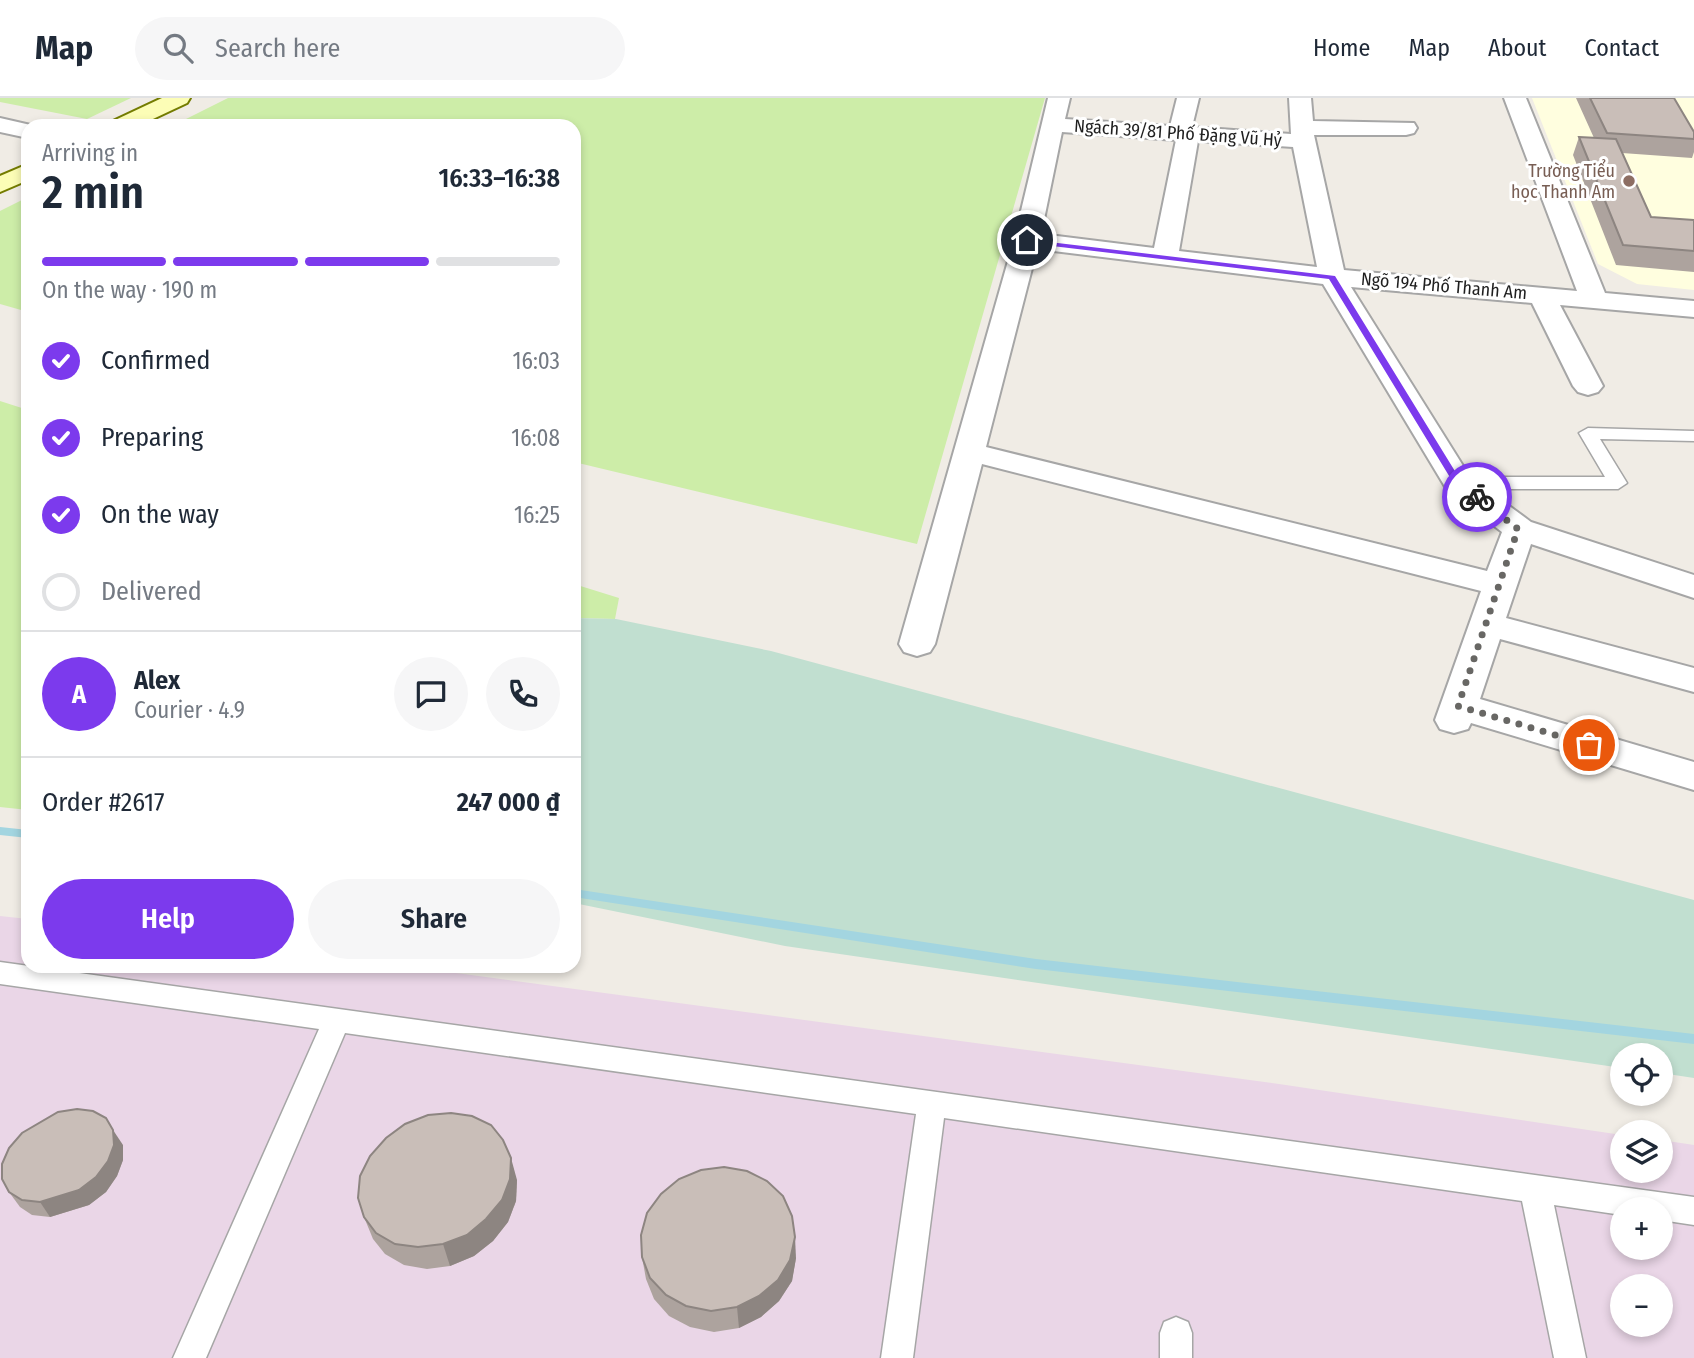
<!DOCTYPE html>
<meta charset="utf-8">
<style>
:root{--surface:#fff;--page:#f6f6f7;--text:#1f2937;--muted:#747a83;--line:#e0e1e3;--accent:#7c3aed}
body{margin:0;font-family:"Fira Sans Condensed",sans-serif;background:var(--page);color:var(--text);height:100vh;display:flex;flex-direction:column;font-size:26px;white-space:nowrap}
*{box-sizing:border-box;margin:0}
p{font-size:23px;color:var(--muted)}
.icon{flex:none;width:38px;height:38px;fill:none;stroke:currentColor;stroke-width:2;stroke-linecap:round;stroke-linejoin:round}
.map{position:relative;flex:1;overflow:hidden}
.side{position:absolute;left:21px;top:21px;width:560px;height:854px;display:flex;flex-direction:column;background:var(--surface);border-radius:21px;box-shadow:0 4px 10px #0003}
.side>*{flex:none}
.fabs{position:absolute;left:1610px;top:945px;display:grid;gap:14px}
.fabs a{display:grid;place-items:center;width:63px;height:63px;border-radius:50%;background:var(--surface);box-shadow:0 4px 10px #0003;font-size:35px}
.pin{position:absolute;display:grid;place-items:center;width:60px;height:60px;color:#fff;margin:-30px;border:4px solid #fff;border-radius:50%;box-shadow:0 2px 7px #0007}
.courier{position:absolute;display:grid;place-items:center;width:70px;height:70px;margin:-35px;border:5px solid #7c3aed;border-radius:50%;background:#fff;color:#222;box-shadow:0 2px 9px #0007}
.overview em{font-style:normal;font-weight:600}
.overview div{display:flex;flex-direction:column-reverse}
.overview{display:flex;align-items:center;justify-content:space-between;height:119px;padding:0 21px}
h1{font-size:46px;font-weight:600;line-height:52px}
.bar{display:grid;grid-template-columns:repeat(4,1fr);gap:10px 7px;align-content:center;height:84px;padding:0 21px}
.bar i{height:9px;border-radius:5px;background:var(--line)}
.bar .on{background:var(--accent)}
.bar p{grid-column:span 4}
.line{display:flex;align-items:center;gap:18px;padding:0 21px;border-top:2px solid var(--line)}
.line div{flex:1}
.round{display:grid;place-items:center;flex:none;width:74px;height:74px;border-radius:37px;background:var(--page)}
ol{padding:0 21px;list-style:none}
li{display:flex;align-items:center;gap:21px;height:77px}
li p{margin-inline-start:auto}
li .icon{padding:7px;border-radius:50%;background:var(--accent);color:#fff;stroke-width:4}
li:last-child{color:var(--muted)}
li i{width:38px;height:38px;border:4px solid var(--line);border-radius:50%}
.cta{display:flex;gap:14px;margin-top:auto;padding:14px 21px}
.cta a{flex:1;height:80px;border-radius:42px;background:var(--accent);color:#fff;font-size:28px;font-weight:600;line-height:80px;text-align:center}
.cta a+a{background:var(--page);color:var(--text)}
header{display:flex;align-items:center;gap:42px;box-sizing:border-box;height:98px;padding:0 35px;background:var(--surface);border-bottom:2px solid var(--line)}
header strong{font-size:33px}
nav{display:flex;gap:38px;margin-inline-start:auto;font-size:24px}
.search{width:490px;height:63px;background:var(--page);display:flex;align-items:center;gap:18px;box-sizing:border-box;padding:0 24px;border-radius:38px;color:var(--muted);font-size:26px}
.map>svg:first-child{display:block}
.industrial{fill:#ead6e7;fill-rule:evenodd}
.education{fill:#fffedf}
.grass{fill:#cdeda8}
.wetland{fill:#c1dfd0}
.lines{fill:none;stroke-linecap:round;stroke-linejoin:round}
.stream{fill:#a3d5e0;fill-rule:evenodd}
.lane-casing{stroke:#a6a6a6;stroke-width:3}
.street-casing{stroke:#a6a6a6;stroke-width:4}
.secondary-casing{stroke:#747c00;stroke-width:4}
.lane{fill:#fff;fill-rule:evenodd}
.street{fill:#fff;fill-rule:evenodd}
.secondary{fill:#fcfdb6;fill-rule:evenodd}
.wall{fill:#ada39e}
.shaded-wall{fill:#8d8581}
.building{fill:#c9beb8;stroke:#8d8581;stroke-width:2}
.route{fill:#7c3aed}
.done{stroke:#686764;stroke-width:7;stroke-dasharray:0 12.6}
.education-dot{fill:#8d6e63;stroke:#fff;stroke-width:2.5}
.labels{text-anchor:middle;stroke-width:6;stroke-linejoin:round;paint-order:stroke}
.far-street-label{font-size:18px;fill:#1f1f1f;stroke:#fff}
.far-education-label{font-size:18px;fill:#785e54;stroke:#fff;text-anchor:end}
</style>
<header>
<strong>Map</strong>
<div class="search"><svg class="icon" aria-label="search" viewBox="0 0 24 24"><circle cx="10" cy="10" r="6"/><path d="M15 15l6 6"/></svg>Search here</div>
<nav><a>Home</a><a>Map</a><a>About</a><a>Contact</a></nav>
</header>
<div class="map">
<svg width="1694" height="1260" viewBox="0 0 1694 1260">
<rect width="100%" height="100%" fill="#f0ece5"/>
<path class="industrial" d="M 0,818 L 28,821 L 28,868 L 404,868 L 1279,986 L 1622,1037 L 1622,1073 L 1661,1073 L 1661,1042 L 1694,1047 L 1694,1260 L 0,1260 ZM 1622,1111 L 1661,1111 L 1661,1150 L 1622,1150 ZM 1622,1188 L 1661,1188 L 1661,1227 L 1622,1227 Z"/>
<path class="education" d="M 1532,0 L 1694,0 L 1694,192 L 1637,186 L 1598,166 Z"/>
<g class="grass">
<path d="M 0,0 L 131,0 L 87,21 L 0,4 Z"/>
<path d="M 228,0 L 1045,0 L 917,446 L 574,364 L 574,28 L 172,28 Z"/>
<path d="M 28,99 L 28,214 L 0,206 L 0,113 Z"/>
<path d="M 0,303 L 28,312 L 28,712 L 0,709 Z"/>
<path d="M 574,486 L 619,500 L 615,521 L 574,520 Z"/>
</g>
<path class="wetland" d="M 574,520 L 616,521 L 771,553 L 1694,802 L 1694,980 L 1661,975 L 1661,957 L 1622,957 L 1622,970 L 785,848 L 574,805 Z"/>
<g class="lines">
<g class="stream">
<path d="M 0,729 L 28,732 L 28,740 L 0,737 Z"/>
<path d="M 574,791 L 1036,861 L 1694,936 L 1694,946 L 1036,871 L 574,799 Z"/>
</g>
<defs>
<g id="lane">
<path d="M 1588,330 L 1694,333 L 1694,343 L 1600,341 L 1627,385 L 1618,391 L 1458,391 L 1449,385 L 1458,379 L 1605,379 L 1579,335 Z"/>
<path d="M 0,864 L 1694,1099 L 1694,1127 L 1661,1122 L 1661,1111 L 1622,1111 L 1622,1117 L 1554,1107 L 1586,1260 L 1554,1260 L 1522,1103 L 944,1020 L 913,1260 L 881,1260 L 916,1016 L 345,935 L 206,1260 L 173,1260 L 319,931 L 0,886 Z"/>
<path d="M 1176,1219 L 1188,1224 L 1192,1235 L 1192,1260 L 1160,1260 L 1160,1235 L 1164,1224 Z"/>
</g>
<g id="street">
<path d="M 1048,0 L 1070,0 L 1065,21 L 1170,28 L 1177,0 L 1199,0 L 1192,29 L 1291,36 L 1289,0 L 1311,0 L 1313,23 L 1414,25 L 1417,30 L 1414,35 L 1406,37 L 1314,37 L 1344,172 L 1577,193 L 1504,0 L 1526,0 L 1605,195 L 1694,203 L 1694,219 L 1560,207 L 1603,288 L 1598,294 L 1588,297 L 1578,294 L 1573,288 L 1532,205 L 1351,189 L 1470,379 L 1531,424 L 1694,477 L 1694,500 L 1531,446 L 1506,520 L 1694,570 L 1694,594 L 1500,541 L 1480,601 L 1694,664 L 1694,692 L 1471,625 L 1468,631 L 1454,635 L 1440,631 L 1435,622 L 1481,493 L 982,366 L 935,546 L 930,554 L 917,558 L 904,554 L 899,546 L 1014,142 ZM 1062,34 L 1176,42 L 1154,150 L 1041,136 ZM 1198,43 L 1293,49 L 1317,169 L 1179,153 ZM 1037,151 L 1323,186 L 1447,392 L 1502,434 L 1487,473 L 986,349 Z"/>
<path d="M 0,20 L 35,28 L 28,28 L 28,40 L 0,34 Z"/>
</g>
<g id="secondary">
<path d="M 162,0 L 190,0 L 187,5 L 138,28 L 110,28 L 113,23 Z"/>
<path d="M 28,66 L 28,82 L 0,94 L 0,78 Z"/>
</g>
</defs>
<use href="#lane" class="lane-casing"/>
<use href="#street" class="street-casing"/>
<use href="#secondary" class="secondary-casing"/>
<use href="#lane" class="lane"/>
<use href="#street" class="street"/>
<use href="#secondary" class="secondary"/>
</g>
<g class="wall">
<path d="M 1576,0 L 1674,0 L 1694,34 L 1694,54 L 1692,60 L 1622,55 L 1651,119 L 1694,122 L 1694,174 L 1616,167 L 1573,57 L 1579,39 L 1594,40 Z"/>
<path d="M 123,1047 L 123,1062 L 117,1078 L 106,1094 L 89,1107 L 50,1119 L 32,1117 L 20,1109 L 9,1094 Z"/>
<path d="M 517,1082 L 516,1103 L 508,1124 L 493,1143 L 474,1158 L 450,1168 L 427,1171 L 404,1167 L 385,1156 L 373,1141 L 364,1119 Z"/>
<path d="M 642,1159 L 796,1160 L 792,1183 L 779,1203 L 761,1219 L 739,1230 L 714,1234 L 690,1229 L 669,1218 L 654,1201 L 646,1181 Z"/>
</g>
<g class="shaded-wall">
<path d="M 113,1032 L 123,1047 L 123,1062 L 117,1078 L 106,1094 L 89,1107 L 50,1119 L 40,1104 Z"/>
<path d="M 511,1060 L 517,1082 L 516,1103 L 508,1124 L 493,1143 L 474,1158 L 450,1168 L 443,1146 Z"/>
<path d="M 795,1139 L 796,1160 L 792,1183 L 779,1203 L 761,1219 L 739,1230 L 737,1209 Z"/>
</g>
<g class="building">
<path d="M 1590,0 L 1674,0 L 1694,34 L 1694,41 L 1607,35 Z"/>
<path d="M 1579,39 L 1616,41 L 1651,119 L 1694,122 L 1694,153 L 1623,147 Z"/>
<path d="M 77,1011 L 93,1013 L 106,1020 L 113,1032 L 114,1047 L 108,1063 L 96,1079 L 79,1092 L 40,1104 L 22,1102 L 9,1094 L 2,1081 L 2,1066 L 9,1050 L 22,1035 L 58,1014 Z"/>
<path d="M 451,1015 L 472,1018 L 491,1027 L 503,1042 L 511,1060 L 510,1081 L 502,1102 L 486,1121 L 467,1137 L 443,1146 L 418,1149 L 395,1146 L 376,1135 L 364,1119 L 358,1100 L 360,1078 L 370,1058 L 386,1040 L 405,1026 L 428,1017 Z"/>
<path d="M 724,1069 L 747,1073 L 767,1083 L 783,1098 L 792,1118 L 795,1139 L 790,1162 L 778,1182 L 759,1198 L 737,1209 L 711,1213 L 686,1208 L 666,1197 L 650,1180 L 642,1159 L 641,1137 L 647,1115 L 661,1096 L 679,1081 L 701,1072 Z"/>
</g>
<path class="route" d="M 1024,141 L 1335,178 L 1461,383 L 1482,399 L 1473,401 L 1454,386 L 1329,181 L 1027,145 Z"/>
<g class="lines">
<path class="done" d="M 1477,399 L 1518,431 L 1458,608 L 1589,647"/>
</g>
<circle class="education-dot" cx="1629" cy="83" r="7"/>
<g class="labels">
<g class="far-street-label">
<text transform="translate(1178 35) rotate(4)" y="6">Ngách 39/81 Phố Đặng Vũ Hỷ</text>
<text transform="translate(1444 188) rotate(5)" y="6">Ngõ 194 Phố Thanh Am</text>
</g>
<g class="far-education-label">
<text x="1615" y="79">Trường Tiểu<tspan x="1615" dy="21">học Thanh Am</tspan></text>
</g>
</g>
</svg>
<div class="fabs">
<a><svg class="icon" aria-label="locate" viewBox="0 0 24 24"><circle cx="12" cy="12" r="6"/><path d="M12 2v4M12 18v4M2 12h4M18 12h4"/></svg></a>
<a><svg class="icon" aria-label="layers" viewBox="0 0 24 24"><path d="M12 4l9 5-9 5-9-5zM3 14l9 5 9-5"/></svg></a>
<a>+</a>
<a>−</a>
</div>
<div class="pin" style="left:1589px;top:647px;background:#ea580c"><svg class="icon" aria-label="bag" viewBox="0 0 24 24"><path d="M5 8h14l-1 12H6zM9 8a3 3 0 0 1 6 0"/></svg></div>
<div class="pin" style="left:1027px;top:142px;background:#1f2937"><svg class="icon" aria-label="home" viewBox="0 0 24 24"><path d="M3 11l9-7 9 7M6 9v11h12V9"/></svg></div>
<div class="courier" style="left:1477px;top:399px"><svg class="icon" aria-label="bike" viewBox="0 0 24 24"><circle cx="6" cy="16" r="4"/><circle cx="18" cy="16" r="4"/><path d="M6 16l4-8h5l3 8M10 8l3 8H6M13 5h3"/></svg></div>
<section class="side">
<div class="overview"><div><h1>2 min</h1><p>Arriving in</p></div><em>16:33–16:38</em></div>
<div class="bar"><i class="on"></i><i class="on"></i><i class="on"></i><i></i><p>On the way · 190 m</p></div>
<ol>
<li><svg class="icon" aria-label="check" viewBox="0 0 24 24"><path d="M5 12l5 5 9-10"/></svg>Confirmed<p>16:03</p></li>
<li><svg class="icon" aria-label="check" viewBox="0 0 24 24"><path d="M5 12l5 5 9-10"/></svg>Preparing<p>16:08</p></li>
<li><svg class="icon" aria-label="check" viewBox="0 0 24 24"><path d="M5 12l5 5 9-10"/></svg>On the way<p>16:25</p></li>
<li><i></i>Delivered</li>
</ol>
<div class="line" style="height:126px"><b class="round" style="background:var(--accent);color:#fff">A</b><div><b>Alex</b><p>Courier · 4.9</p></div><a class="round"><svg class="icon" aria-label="chat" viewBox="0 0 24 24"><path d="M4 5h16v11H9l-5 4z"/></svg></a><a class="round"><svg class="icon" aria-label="phone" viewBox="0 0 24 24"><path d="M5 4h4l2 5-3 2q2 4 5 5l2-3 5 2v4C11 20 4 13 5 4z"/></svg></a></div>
<div class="line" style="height:91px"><div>Order #2617</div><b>247 000 ₫</b></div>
<div class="cta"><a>Help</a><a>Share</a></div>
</section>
</div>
